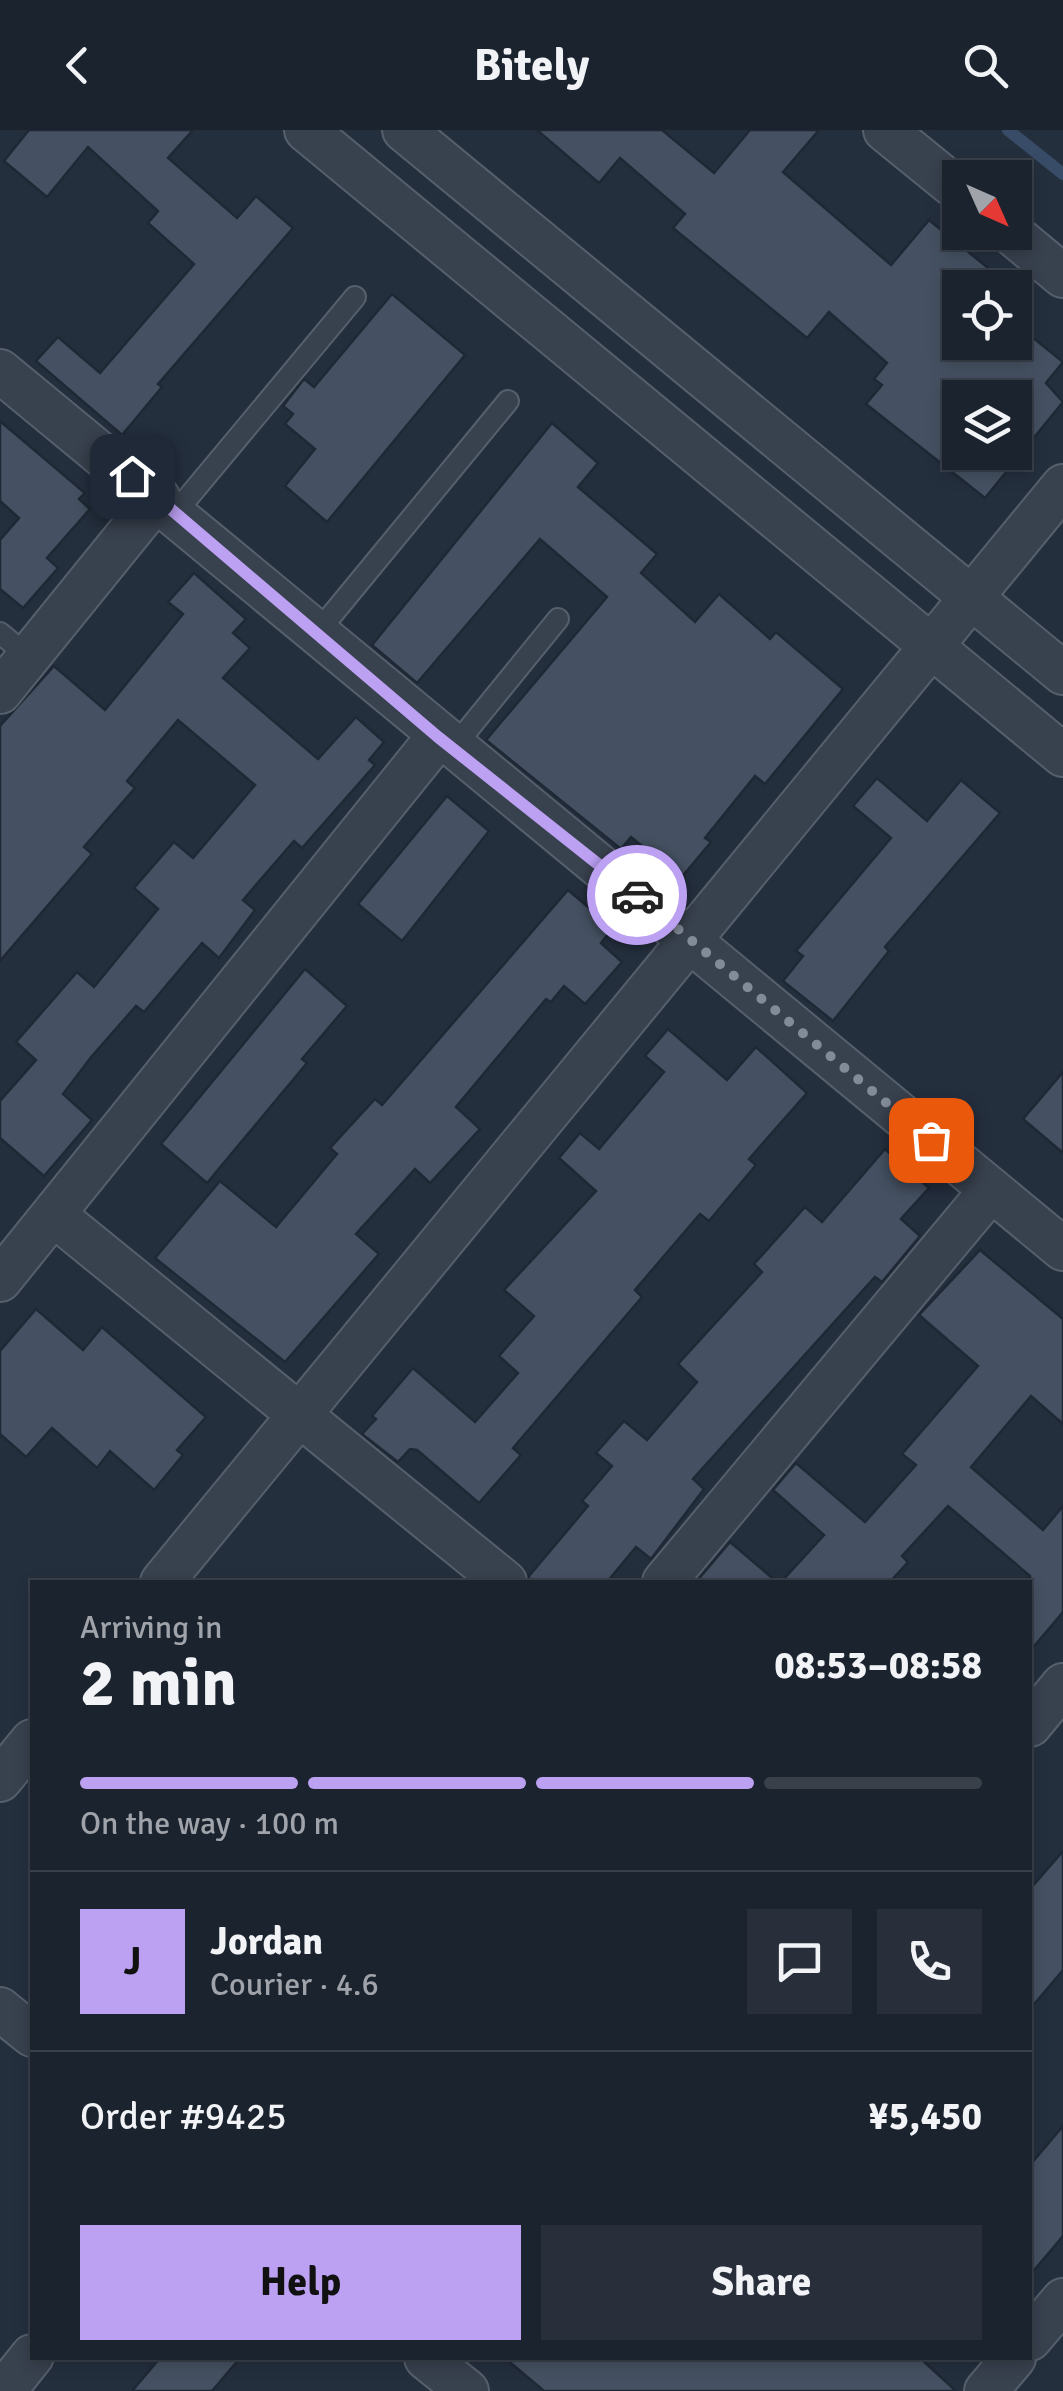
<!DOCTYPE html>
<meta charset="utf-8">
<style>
:root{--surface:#1b232e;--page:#282f3a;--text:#f1f3f6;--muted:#a0a4aa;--line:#39404a;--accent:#bca0f2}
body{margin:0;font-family:Signika,sans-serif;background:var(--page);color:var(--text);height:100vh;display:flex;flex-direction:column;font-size:38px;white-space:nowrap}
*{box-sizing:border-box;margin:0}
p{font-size:32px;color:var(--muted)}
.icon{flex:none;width:55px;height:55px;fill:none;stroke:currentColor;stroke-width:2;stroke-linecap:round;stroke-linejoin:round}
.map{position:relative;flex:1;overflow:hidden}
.sheet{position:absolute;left:30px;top:1450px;width:1002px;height:780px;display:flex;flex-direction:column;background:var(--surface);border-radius:0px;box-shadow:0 5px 15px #0003,0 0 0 2px var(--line)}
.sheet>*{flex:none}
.needle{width:65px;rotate:135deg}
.controls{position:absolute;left:942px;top:30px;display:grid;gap:20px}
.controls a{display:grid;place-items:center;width:90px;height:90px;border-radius:0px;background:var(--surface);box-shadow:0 5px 15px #0003,0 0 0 2px var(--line);font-size:50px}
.pin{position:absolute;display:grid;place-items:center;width:85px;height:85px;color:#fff;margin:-42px;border-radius:20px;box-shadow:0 5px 15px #0006}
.courier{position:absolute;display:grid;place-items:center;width:100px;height:100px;margin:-50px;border:8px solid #bca0f2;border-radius:50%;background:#fff;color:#222;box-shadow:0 2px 12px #0007}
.summary em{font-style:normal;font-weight:700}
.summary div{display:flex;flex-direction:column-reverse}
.summary{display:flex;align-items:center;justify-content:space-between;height:170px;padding:0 50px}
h1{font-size:65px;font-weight:700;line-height:75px}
.bar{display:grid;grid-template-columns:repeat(4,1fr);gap:15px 10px;align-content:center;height:120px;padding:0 50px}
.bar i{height:12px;border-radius:8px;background:var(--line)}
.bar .selected{background:var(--accent)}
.bar p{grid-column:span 4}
.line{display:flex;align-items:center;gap:25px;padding:0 50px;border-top:2px solid var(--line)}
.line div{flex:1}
.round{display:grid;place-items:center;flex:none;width:105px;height:105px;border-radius:0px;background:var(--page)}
.button{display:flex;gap:20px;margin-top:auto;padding:20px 50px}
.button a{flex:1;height:115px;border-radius:0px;background:var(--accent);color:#111;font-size:40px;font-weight:700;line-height:115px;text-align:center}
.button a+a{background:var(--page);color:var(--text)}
header{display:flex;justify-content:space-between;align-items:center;height:130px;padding:0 50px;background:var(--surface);font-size:45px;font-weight:700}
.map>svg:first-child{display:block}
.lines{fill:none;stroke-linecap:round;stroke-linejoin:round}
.stream{stroke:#394c67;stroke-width:12}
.building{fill:#455162;stroke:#1f2835;stroke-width:2.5;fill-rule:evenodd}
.lane-casing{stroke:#565f6c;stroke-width:24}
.street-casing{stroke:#565f6c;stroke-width:46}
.lane{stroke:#38414e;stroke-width:20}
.street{stroke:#38414e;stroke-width:42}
.done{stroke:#828b98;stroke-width:10;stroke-dasharray:0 18}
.route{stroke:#bca0f2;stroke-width:12}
</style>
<header><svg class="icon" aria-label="back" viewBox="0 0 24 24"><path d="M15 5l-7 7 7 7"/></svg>Bitely<svg class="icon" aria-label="search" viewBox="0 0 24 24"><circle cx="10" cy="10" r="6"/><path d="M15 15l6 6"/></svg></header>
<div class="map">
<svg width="1063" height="2261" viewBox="0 0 1063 2261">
<rect width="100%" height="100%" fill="#242f3e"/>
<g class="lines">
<path class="stream" d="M 1008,0 L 1063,44"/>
</g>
<g class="building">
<path d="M 29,0 L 193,0 L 168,28 L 237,88 L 256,66 L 293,98 L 158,254 L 162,257 L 122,305 L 36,231 L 58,207 L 100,243 L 194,134 L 148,93 L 158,81 L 88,17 L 47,67 L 4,31 Z"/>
<path d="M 537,0 L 662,0 L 714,43 L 750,0 L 819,0 L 783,42 L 891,135 L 929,90 L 998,146 L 989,158 L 960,158 L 960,212 L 1015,212 L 1015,193 L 1063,232 L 1046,253 L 1063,272 L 985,368 L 866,274 L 882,255 L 874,249 L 887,233 L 829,182 L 807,208 L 673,98 L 685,84 L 620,28 L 599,53 ZM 960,268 L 1015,268 L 1015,322 L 960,322 Z"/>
<path d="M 392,164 L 465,225 L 327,392 L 285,356 L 315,319 L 285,294 L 293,284 L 283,276 L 304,249 L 314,257 Z"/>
<path d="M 0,291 L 85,363 L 79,369 L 90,379 L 47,428 L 58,438 L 23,478 L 0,459 L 0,410 L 19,388 L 0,371 Z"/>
<path d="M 552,293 L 598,333 L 578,357 L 657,424 L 641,443 L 695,492 L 719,464 L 770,509 L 776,502 L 843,559 L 765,654 L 755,646 L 705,708 L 711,712 L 681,748 L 631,707 L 621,719 L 486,610 L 607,467 L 540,409 L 417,553 L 372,515 Z"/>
<path d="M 194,443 L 246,489 L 233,503 L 250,518 L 223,548 L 318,629 L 356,587 L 384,612 L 369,630 L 375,635 L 302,718 L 294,711 L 243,770 L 255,780 L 219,828 L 202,813 L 144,882 L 136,876 L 92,926 L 63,964 L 92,990 L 44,1046 L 0,1008 L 0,971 L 36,930 L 16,912 L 77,842 L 94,857 L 158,779 L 134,758 L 174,712 L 193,728 L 255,655 L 178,590 L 127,651 L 135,658 L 84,717 L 92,724 L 0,831 L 0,596 L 54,536 L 105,580 L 183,484 L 168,472 Z"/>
<path d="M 877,648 L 927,691 L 961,650 L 1000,683 L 885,817 L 889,821 L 833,891 L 783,851 L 803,826 L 796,821 L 891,708 L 853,676 Z"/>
<path d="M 447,666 L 489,701 L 402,811 L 358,774 Z"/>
<path d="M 568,760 L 613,798 L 601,813 L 622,832 L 585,874 L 564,856 L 551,872 L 546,869 L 456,977 L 480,999 L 430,1053 L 415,1039 L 356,1104 L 379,1124 L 285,1232 L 155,1128 L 220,1051 L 276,1097 L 337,1024 L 330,1018 L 375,969 L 382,975 Z"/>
<path d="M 305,839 L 347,876 L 302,929 L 307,933 L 207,1053 L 161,1014 Z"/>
<path d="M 668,899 L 727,950 L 756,917 L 807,963 L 749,1029 L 756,1035 L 709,1091 L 700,1084 L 635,1160 L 642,1167 L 513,1318 L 521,1325 L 479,1373 L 417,1320 L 410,1319 L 398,1332 L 362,1304 L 376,1289 L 372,1286 L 413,1238 L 475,1292 L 518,1243 L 499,1226 L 534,1186 L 504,1160 L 596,1061 L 559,1028 L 580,1003 L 599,1019 L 664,942 L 645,926 Z"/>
<path d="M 1063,942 L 1063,1023 L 1023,989 Z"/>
<path d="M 885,1019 L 929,1058 L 901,1089 L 920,1106 L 882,1152 L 875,1147 L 693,1349 L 704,1359 L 651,1429 L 636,1417 L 607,1452 L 529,1452 L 529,1446 L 588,1376 L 582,1371 L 612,1336 L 596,1323 L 624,1291 L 647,1310 L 697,1252 L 678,1234 L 762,1142 L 754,1134 L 805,1077 L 822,1092 Z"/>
<path d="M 980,1120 L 1063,1189 L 1063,1294 L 1031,1266 L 971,1337 L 1043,1400 L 1063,1376 L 1063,1482 L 1030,1521 L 1030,1446 L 948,1376 L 902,1426 L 908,1432 L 890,1452 L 781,1452 L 824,1405 L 773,1360 L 796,1333 L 865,1392 L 916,1335 L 902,1324 L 978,1236 L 919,1185 Z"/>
<path d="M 36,1179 L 83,1220 L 102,1197 L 206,1287 L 177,1320 L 183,1325 L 154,1360 L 110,1321 L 97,1338 L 52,1298 L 26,1327 L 0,1304 L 0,1221 Z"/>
<path d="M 730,1412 L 777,1452 L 696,1452 Z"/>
<path d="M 1063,1721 L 1063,1840 L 1030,1879 L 1030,1759 Z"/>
<path d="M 1063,1996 L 1063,2106 L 1030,2145 L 1030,2035 Z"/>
<path d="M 160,2228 L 240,2228 L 212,2261 L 132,2261 Z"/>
<path d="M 505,2228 L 920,2228 L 956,2261 L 544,2261 Z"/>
</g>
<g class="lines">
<defs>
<g id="lane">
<path d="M 176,382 L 355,167"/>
<path d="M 0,503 L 29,527"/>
<path d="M 317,503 L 508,271"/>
<path d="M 453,618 L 558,489"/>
</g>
<g id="street">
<path d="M 306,0 L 1063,625"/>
<path d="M 404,0 L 1063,543"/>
<path d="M 885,0 L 960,61"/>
<path d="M 1010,102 L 1063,146"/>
<path d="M 0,241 L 1063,1119"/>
<path d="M 0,562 L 158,367"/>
<path d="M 54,1085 L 505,1452"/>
<path d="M 0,1150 L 438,607"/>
<path d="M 162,1452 L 1063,356"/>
<path d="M 664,1452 L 991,1060"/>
<path d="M 1030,1595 L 1063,1555"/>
<path d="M 0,1650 L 32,1611"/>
<path d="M 0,1879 L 32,1905"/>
<path d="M 1030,2209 L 1063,2170"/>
<path d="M 426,2228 L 467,2261"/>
<path d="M 4,2261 L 32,2226"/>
<path d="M 986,2261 L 1014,2228"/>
</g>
</defs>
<use href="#lane" class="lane-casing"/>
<use href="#street" class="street-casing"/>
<use href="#lane" class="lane"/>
<use href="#street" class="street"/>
</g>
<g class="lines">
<path class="done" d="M 637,765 L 931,1010"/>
<path class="route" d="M 132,346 L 438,607 L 637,765"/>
</g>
</svg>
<div class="controls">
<a><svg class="needle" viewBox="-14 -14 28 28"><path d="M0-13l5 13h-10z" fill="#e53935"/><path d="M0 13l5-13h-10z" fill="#a0a4aa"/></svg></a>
<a><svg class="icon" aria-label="locate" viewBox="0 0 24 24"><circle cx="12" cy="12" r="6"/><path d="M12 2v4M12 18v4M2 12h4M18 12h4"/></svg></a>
<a><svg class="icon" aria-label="layers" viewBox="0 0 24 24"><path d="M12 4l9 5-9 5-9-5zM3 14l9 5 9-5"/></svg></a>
</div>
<div class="pin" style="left:931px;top:1010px;background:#ea580c"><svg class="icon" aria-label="bag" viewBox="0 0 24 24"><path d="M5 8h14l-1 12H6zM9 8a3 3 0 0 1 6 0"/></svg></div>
<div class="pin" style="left:132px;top:346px;background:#1f2937"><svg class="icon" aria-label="home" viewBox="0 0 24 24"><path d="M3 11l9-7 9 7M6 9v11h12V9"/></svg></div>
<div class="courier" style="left:637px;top:765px"><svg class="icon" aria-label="car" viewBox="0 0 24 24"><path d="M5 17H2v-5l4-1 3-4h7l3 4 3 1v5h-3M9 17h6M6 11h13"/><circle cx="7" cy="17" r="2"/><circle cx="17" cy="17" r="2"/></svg></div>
<section class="sheet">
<div class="summary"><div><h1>2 min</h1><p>Arriving in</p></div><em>08:53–08:58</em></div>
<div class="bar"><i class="selected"></i><i class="selected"></i><i class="selected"></i><i></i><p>On the way · 100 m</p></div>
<div class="line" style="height:180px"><b class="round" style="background:var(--accent);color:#111">J</b><div><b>Jordan</b><p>Courier · 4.6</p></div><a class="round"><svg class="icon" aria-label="chat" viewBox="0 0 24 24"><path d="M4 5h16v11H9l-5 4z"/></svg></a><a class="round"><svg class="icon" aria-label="phone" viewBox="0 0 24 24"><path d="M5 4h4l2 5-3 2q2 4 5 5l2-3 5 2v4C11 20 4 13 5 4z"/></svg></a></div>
<div class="line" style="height:130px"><div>Order #9425</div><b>¥5,450</b></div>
<div class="button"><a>Help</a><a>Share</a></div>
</section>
</div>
